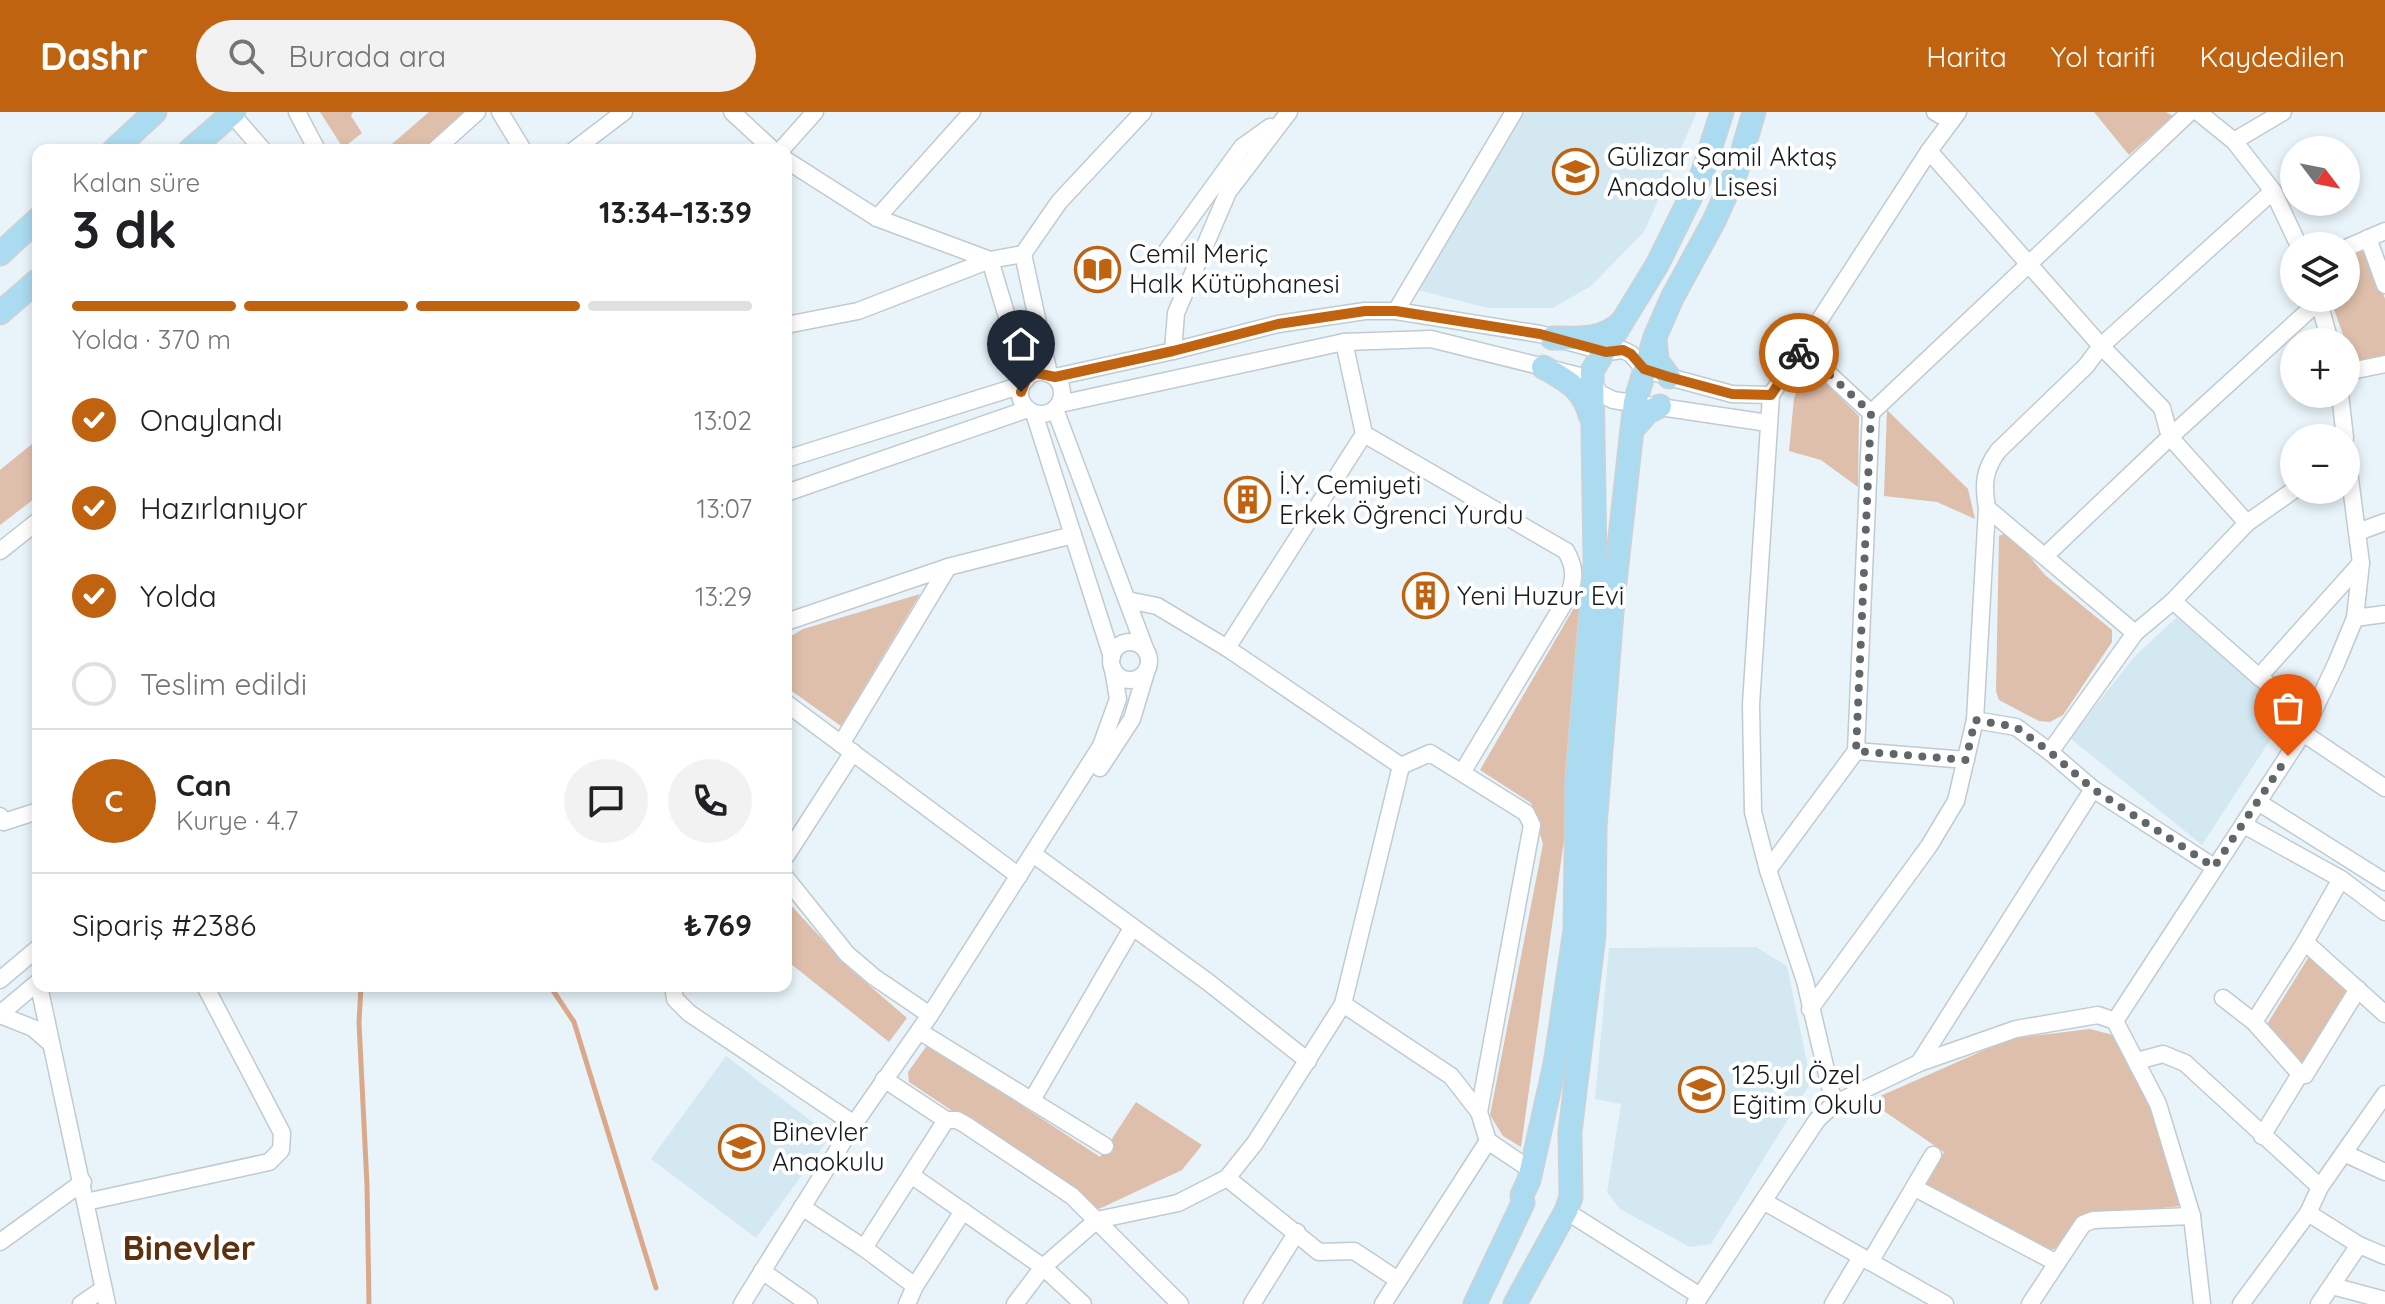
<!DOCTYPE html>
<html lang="tr">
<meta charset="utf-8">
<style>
:root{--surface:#fff;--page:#f2f2f2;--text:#202124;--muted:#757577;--line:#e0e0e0;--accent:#bf6311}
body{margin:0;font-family:Quicksand,sans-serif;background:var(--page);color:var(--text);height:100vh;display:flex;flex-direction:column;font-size:30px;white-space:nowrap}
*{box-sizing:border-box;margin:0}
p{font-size:26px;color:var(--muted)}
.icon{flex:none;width:44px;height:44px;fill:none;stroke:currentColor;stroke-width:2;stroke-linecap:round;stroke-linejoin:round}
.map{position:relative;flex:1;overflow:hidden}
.drawer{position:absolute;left:32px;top:32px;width:760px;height:848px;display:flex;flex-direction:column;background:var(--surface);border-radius:16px;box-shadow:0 4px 12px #0003}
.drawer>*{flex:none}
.needle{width:52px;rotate:122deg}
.buttons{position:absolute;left:2280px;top:24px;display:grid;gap:16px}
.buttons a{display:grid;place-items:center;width:80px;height:80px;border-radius:50%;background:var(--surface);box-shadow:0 4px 12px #0003;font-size:40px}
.pin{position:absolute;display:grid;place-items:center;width:68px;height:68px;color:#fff;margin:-82px -34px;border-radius:50% 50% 50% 0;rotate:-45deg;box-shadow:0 0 8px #0007}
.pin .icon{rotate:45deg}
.courier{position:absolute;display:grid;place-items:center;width:80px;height:80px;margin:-40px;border:6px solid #bf6311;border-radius:50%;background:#fff;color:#222;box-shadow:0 2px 10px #0007}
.head em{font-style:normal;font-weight:800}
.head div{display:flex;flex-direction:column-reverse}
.head{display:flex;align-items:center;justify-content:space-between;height:136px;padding:0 40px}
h1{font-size:52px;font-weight:800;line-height:60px}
.bar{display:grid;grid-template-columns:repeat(4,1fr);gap:12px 8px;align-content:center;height:96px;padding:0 40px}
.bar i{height:10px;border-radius:6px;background:var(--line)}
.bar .selected{background:var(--accent)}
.bar p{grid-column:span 4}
.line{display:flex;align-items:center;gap:20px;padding:0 40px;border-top:2px solid var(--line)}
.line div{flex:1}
.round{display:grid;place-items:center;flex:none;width:84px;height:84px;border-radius:42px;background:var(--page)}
ol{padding:0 40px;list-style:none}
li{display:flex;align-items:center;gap:24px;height:88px}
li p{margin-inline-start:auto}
li .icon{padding:8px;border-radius:50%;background:var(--accent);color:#fff;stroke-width:4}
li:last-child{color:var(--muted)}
li i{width:44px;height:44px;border:4px solid var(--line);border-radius:50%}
header{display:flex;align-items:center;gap:48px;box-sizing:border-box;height:112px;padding:0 40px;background:var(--accent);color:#fff}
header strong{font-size:38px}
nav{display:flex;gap:44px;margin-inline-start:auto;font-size:28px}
.search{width:560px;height:72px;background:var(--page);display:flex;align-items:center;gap:20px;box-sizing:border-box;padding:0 28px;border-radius:44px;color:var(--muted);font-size:30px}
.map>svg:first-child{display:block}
.built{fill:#d4e8f2}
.green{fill:#debfab}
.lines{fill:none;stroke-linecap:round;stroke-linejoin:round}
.stream{stroke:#dba989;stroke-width:5}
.minor-casing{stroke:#c0cbd1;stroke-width:19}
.major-casing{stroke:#d0d1d2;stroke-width:25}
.minor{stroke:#fff;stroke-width:16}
.major{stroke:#aadbf0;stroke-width:22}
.done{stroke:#60676a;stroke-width:8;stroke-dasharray:0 14.4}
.route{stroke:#bf6311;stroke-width:10}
.labels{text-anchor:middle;stroke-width:8;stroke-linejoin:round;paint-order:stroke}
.poi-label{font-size:26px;fill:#161b1d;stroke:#fff;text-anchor:start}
.district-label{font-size:34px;font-weight:bold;fill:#5e310e;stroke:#fff}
</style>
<header>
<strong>Dashr</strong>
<div class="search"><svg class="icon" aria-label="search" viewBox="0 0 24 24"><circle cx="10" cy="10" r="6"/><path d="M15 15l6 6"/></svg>Burada ara</div>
<nav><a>Harita</a><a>Yol tarifi</a><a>Kaydedilen</a></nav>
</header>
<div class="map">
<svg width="2385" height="1192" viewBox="0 0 2385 1192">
<rect width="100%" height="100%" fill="#e8f4fa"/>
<g class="built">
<path d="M 1519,0 L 1697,0 L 1644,120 L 1591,174 L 1553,196 L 1488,196 L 1410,176 Z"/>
<path d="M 2178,504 L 2291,596 L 2202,733 L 2070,626 L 2135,544 Z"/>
<path d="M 1756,835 L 1787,854 L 1811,970 L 1711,1132 L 1690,1135 L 1620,1097 L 1607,1080 L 1621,992 L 1595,987 L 1609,836 Z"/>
<path d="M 726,944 L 831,1024 L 756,1126 L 651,1047 Z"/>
</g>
<g class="green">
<path d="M 320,0 L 353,0 L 351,4 L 362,21 L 343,36 Z"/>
<path d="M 429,0 L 465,0 L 423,38 L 385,38 Z"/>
<path d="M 2094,0 L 2166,0 L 2173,4 L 2129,43 Z"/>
<path d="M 2367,135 L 2385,187 L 2385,243 L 2353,251 L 2330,186 L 2346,186 L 2346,148 Z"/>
<path d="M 1808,254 L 1859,304 L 1858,375 L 1821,348 L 1789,339 L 1794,286 Z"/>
<path d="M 1887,298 L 1968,377 L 1975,407 L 1937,390 L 1884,384 Z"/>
<path d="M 38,327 L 38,384 L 0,413 L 0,358 Z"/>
<path d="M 2009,420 L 2045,463 L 2112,518 L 2112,530 L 2063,603 L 2050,610 L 2039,609 L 1999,588 L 1996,579 L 1999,424 Z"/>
<path d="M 1586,475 L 1571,678 L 1521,1035 L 1503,1024 L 1490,1003 L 1543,732 L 1531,691 L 1480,658 Z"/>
<path d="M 920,482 L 841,614 L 786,575 L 786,527 L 803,517 Z"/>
<path d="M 786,788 L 849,856 L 907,906 L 889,930 L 786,848 Z"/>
<path d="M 2310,843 L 2351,879 L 2303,956 L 2264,917 Z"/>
<path d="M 2090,917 L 2113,923 L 2154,994 L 2181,1094 L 2083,1104 L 2061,1136 L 2048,1138 L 1924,1075 L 1944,1040 L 1869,989 L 1987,937 L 2016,926 Z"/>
<path d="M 928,932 L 1100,1045 L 1136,990 L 1202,1033 L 1182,1058 L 1099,1097 L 909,970 L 908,960 Z"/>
</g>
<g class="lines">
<g class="stream">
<path d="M 361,874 L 359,911 L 367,1073 L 369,1192"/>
<path d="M 550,874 L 574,910 L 656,1176"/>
</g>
<defs>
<g id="minor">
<path d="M 230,0 L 263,38"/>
<path d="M 297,0 L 317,38"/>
<path d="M 500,0 L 523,38"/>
<path d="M 732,0 L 773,38"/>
<path d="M 1935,0 L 1950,9"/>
<path d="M 2198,0 L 2234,29 L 2273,79 L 2299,134"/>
<path d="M 2234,29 L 2283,0"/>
<path d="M 435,38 L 477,0"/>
<path d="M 574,38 L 624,0"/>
<path d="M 781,38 L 815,0"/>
<path d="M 1929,39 L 2101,234 L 2162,296 L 2170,325 L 2247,411"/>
<path d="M 786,48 L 877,106 L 990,148"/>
<path d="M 877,106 L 972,0"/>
<path d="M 2368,126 L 2385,173"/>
<path d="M 2346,136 L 2385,119"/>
<path d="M 1023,142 L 1049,262"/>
<path d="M 1163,144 L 1242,35 L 1270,15"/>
<path d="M 990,148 L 1026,268"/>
<path d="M 2318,186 L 2330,230"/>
<path d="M 1396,199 L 1514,0"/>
<path d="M 786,213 L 858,199 L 990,148 L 1023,142 L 1059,90 L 1143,0"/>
<path d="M 1802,237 L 1871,301"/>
<path d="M 1173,239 L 1176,201 L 1228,80 L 1289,0"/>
<path d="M 2346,260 L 2385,252"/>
<circle cx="1041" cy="281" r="21"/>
<path d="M 1055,265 L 1173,239 L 1278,212 L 1365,199 L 1396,199 L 1540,222 L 1606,240 L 1623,238 L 1631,242 L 1644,257 L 1669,265 L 1732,282 L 1771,283"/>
<path d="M 2340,282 L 2345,326"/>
<path d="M 1060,292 L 1344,230 L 1431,227 L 1592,267 L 1599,281 L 1613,288 L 1768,311"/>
<path d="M 1055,297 L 1146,539"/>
<path d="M 1034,301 L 1112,545"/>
<path d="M 1364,322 L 1566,439 C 1575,455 1575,465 1569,483 L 1463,659"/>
<path d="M 786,347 L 1022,273"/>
<path d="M 786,381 L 1028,297"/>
<path d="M 1987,396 L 2135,521"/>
<path d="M 2358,420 L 2385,410"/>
<path d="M 0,439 L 38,409"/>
<path d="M 2045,444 L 2170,325 L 2319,189"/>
<path d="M 1127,488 L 1157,494 L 1227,536 L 1401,654"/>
<path d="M 2173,489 L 2259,565"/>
<path d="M 2355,506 L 2385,502"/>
<path d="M 786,510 L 948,455 L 1073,423"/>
<circle cx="1130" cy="549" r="19"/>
<path d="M 1227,536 L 1364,322 L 1344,230"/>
<path d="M 786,591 L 1019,764"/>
<path d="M 2311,605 L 2259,565 L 2361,451"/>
<path d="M 1975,608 L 2016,615 L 2050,640"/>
<path d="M 2303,621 L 2385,676"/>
<path d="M 841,632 L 948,455"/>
<path d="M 1856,639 L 1966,648"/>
<path d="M 1100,656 L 1132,607 L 1147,557"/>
<path d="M 2093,677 L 2214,755"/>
<path d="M 2258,690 L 2385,770"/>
<path d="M 0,704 L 4,710 L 38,699"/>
<path d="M 2244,713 L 2341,767 L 2385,800"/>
<path d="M 1033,742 L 1208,870 L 1308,949"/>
<path d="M 786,744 L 853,640"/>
<path d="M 1768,758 L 1856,639 L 1871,301 L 2190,0"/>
<path d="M 786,766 L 847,842 L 874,865 L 930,903"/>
<path d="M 2305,830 L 2385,902"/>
<path d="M 0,868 L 38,836"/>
<path d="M 39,874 L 107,1192"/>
<path d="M 673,874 L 675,887 L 689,901 L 854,1012"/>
<path d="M 2223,886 L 2254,910 L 2300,962"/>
<path d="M 1343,892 L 1451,964 L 1479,1000 L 1488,1029 L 1531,1058"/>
<path d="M 1810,897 L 1929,734 L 1956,689 L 1975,608 L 1987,396 C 1983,372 1984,358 1998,339 L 2086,254 L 2101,234 L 2273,79"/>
<path d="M 0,902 L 38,870"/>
<path d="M 0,903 L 33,916 L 49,930"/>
<path d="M 2115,909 L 2303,621 L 2336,552 L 2355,506 L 2361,451 L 2346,336"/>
<path d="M 2254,910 L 2305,830 L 2341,767"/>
<path d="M 919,919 L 1105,1034"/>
<path d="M 2137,949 L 2163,942 L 2185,951 L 2320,1075"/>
<path d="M 1919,951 L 2093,677 L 2050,640 L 2135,521 L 2173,489 L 2247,411 L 2294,378"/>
<path d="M 884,967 L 946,1008 L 957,1008 L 966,1013 L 1072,1084 L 1180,1192"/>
<path d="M 1032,988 L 1132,816"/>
<path d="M 1834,992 L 1805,869 L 1768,758 L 1753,700 L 1751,593 L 1771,283 L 1929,39 L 1958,0"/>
<path d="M 2262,1024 L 2300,962 L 2305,963 L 2358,877"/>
<path d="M 2346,1042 L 2385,1060"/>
<path d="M 911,1063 L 1043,1155 L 1083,1192"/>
<path d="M 1227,1066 L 1319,1140 L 1354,1139 L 1398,1168"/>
<path d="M 1915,1076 L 2057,1151 L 2083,1112 L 2093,1108 L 2192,1104"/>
<path d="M 1763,1089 L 1945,1192"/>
<path d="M 86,1090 L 269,1050 L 281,1038 L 282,1021 L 205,874"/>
<path d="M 802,1095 L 864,1136 L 915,1174"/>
<path d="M 1566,1099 L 1700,1184"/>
<path d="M 2308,1101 L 2359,1133 L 2385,1144"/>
<path d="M 0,1130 L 83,1070"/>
<path d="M 864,1136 L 946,1008"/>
<path d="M 1870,1150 L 1933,1043"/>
<path d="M 762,1159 L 809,1192"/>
<path d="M 2332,1174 L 2385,1188"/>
<path d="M 81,1192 L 103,1177"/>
<path d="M 742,1192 L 854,1012 L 930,903 L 1101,634 L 1118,587 L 1113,557"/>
<path d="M 907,1192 L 915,1174 L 963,1099"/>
<path d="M 1015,1192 L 1043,1155 L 1097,1108 L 1178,1091 L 1227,1066 L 1255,1031 L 1343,892 L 1401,654 L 1430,641 L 1526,701 L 1532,713 L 1479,1000"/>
<path d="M 1252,1192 L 1297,1120"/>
<path d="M 1383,1192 L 1488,1029"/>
<path d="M 1695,1192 L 1817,1008 L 1834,992 L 1919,951 L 2016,917 L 2098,903 L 2115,909 L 2158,992 L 2192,1104 L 2202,1192"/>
<path d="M 1833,1192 L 1861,1145"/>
<path d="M 2030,1192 L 2057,1151"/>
<path d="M 2241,1192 L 2308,1101 L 2320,1075 L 2385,982"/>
<path d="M 2319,1192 L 2359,1133"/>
</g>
<g id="major">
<path d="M 114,38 L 155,0"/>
<path d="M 190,38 L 234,0"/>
<path d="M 0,142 L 38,107"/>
<path d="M 0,201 L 38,168"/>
<path d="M 1552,226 C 1579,226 1601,229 1622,210"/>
<path d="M 1655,227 L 1657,249 L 1669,265"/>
<path d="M 1543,255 C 1566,268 1583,276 1590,303"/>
<path d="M 1632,318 L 1648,300 L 1660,294"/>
<path d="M 1475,1192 L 1523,1091 L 1522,1083 L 1529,1068 L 1555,952 L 1575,818 L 1577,666 L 1595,449 L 1592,259 L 1657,153 L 1702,62 L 1722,0"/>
<path d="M 1515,1192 L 1566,1099 L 1571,1085 L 1570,1020 L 1594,823 L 1595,714 L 1613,488 L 1635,290 L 1655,225 L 1672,186 L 1714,109 L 1737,58 L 1754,0"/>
</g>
</defs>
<use href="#minor" class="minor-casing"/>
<use href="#major" class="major-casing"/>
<use href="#minor" class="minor"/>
<use href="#major" class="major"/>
</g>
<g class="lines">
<path class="done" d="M 1799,241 L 1802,237 L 1871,301 L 1856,639 L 1966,648 L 1975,608 L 2016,615 L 2050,640 L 2093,677 L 2214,755 L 2288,644"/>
<path class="route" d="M 1021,280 L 1026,268 L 1036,261 L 1055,265 L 1173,239 L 1278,212 L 1365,199 L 1396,199 L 1540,222 L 1606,240 L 1623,238 L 1631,242 L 1644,257 L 1669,265 L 1732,282 L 1771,283 L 1799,241"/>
</g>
<defs>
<symbol id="school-ring" viewBox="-11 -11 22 22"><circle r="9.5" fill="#fff" stroke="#bf6311" stroke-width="1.5"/><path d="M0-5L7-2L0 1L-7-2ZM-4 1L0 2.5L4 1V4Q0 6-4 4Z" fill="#bf6311"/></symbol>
<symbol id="library-ring" viewBox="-11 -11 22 22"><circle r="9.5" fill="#fff" stroke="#bf6311" stroke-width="1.5"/><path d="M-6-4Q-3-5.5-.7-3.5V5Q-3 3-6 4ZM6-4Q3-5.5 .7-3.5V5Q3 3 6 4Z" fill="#bf6311"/></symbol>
<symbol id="building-ring" viewBox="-11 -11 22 22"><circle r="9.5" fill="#fff" stroke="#bf6311" stroke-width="1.5"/><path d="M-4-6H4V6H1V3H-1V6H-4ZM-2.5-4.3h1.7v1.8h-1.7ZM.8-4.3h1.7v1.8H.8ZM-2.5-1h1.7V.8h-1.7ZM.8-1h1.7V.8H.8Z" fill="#bf6311"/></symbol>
</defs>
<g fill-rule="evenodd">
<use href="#school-ring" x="1550" y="34" width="51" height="51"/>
<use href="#library-ring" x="1072" y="132" width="51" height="51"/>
<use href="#building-ring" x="1222" y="362" width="51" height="51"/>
<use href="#building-ring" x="1400" y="458" width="51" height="51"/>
<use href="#school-ring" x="1676" y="952" width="51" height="51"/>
<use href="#school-ring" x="716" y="1010" width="51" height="51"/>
</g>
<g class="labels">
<g class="poi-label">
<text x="1607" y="54">Gülizar Şamil Aktaş<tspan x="1607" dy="30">Anadolu Lisesi</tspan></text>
<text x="1129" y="151">Cemil Meriç<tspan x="1129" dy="30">Halk Kütüphanesi</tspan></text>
<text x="1279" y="382">İ.Y. Cemiyeti<tspan x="1279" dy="30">Erkek Öğrenci Yurdu</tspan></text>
<text x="1457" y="493">Yeni Huzur Evi</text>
<text x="1732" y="972">125.yıl Özel<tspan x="1732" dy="30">Eğitim Okulu</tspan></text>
<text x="772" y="1029">Binevler<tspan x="772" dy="30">Anaokulu</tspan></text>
</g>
<g class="district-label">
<text x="189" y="1148">Binevler</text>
</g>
</g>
</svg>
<div class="buttons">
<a><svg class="needle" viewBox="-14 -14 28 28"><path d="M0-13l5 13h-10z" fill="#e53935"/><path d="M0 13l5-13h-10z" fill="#757577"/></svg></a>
<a><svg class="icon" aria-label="layers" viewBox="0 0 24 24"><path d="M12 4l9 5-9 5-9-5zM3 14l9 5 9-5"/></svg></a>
<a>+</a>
<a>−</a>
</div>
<div class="pin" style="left:2288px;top:644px;background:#ea580c"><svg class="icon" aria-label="bag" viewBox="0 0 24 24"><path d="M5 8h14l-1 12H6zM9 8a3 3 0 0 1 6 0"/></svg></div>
<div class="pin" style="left:1021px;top:280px;background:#1f2937"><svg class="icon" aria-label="home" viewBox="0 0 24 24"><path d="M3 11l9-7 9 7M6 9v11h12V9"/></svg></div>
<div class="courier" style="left:1799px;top:241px"><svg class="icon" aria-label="bike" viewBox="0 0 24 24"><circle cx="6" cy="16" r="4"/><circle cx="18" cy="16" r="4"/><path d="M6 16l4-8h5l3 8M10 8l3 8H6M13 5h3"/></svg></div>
<section class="drawer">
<div class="head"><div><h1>3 dk</h1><p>Kalan süre</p></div><em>13:34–13:39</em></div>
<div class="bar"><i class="selected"></i><i class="selected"></i><i class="selected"></i><i></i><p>Yolda · 370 m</p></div>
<ol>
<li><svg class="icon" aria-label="check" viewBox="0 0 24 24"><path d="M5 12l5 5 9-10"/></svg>Onaylandı<p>13:02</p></li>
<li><svg class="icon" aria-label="check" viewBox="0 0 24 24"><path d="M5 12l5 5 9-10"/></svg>Hazırlanıyor<p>13:07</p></li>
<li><svg class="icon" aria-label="check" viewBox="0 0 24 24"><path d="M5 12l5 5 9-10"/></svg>Yolda<p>13:29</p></li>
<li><i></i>Teslim edildi</li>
</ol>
<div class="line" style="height:144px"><b class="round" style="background:var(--accent);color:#fff">C</b><div><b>Can</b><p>Kurye · 4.7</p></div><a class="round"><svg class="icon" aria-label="chat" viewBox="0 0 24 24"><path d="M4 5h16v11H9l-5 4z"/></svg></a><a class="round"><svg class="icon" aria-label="phone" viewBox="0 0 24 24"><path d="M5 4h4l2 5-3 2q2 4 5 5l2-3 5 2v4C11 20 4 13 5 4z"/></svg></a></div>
<div class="line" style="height:104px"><div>Sipariş #2386</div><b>₺769</b></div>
</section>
</div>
